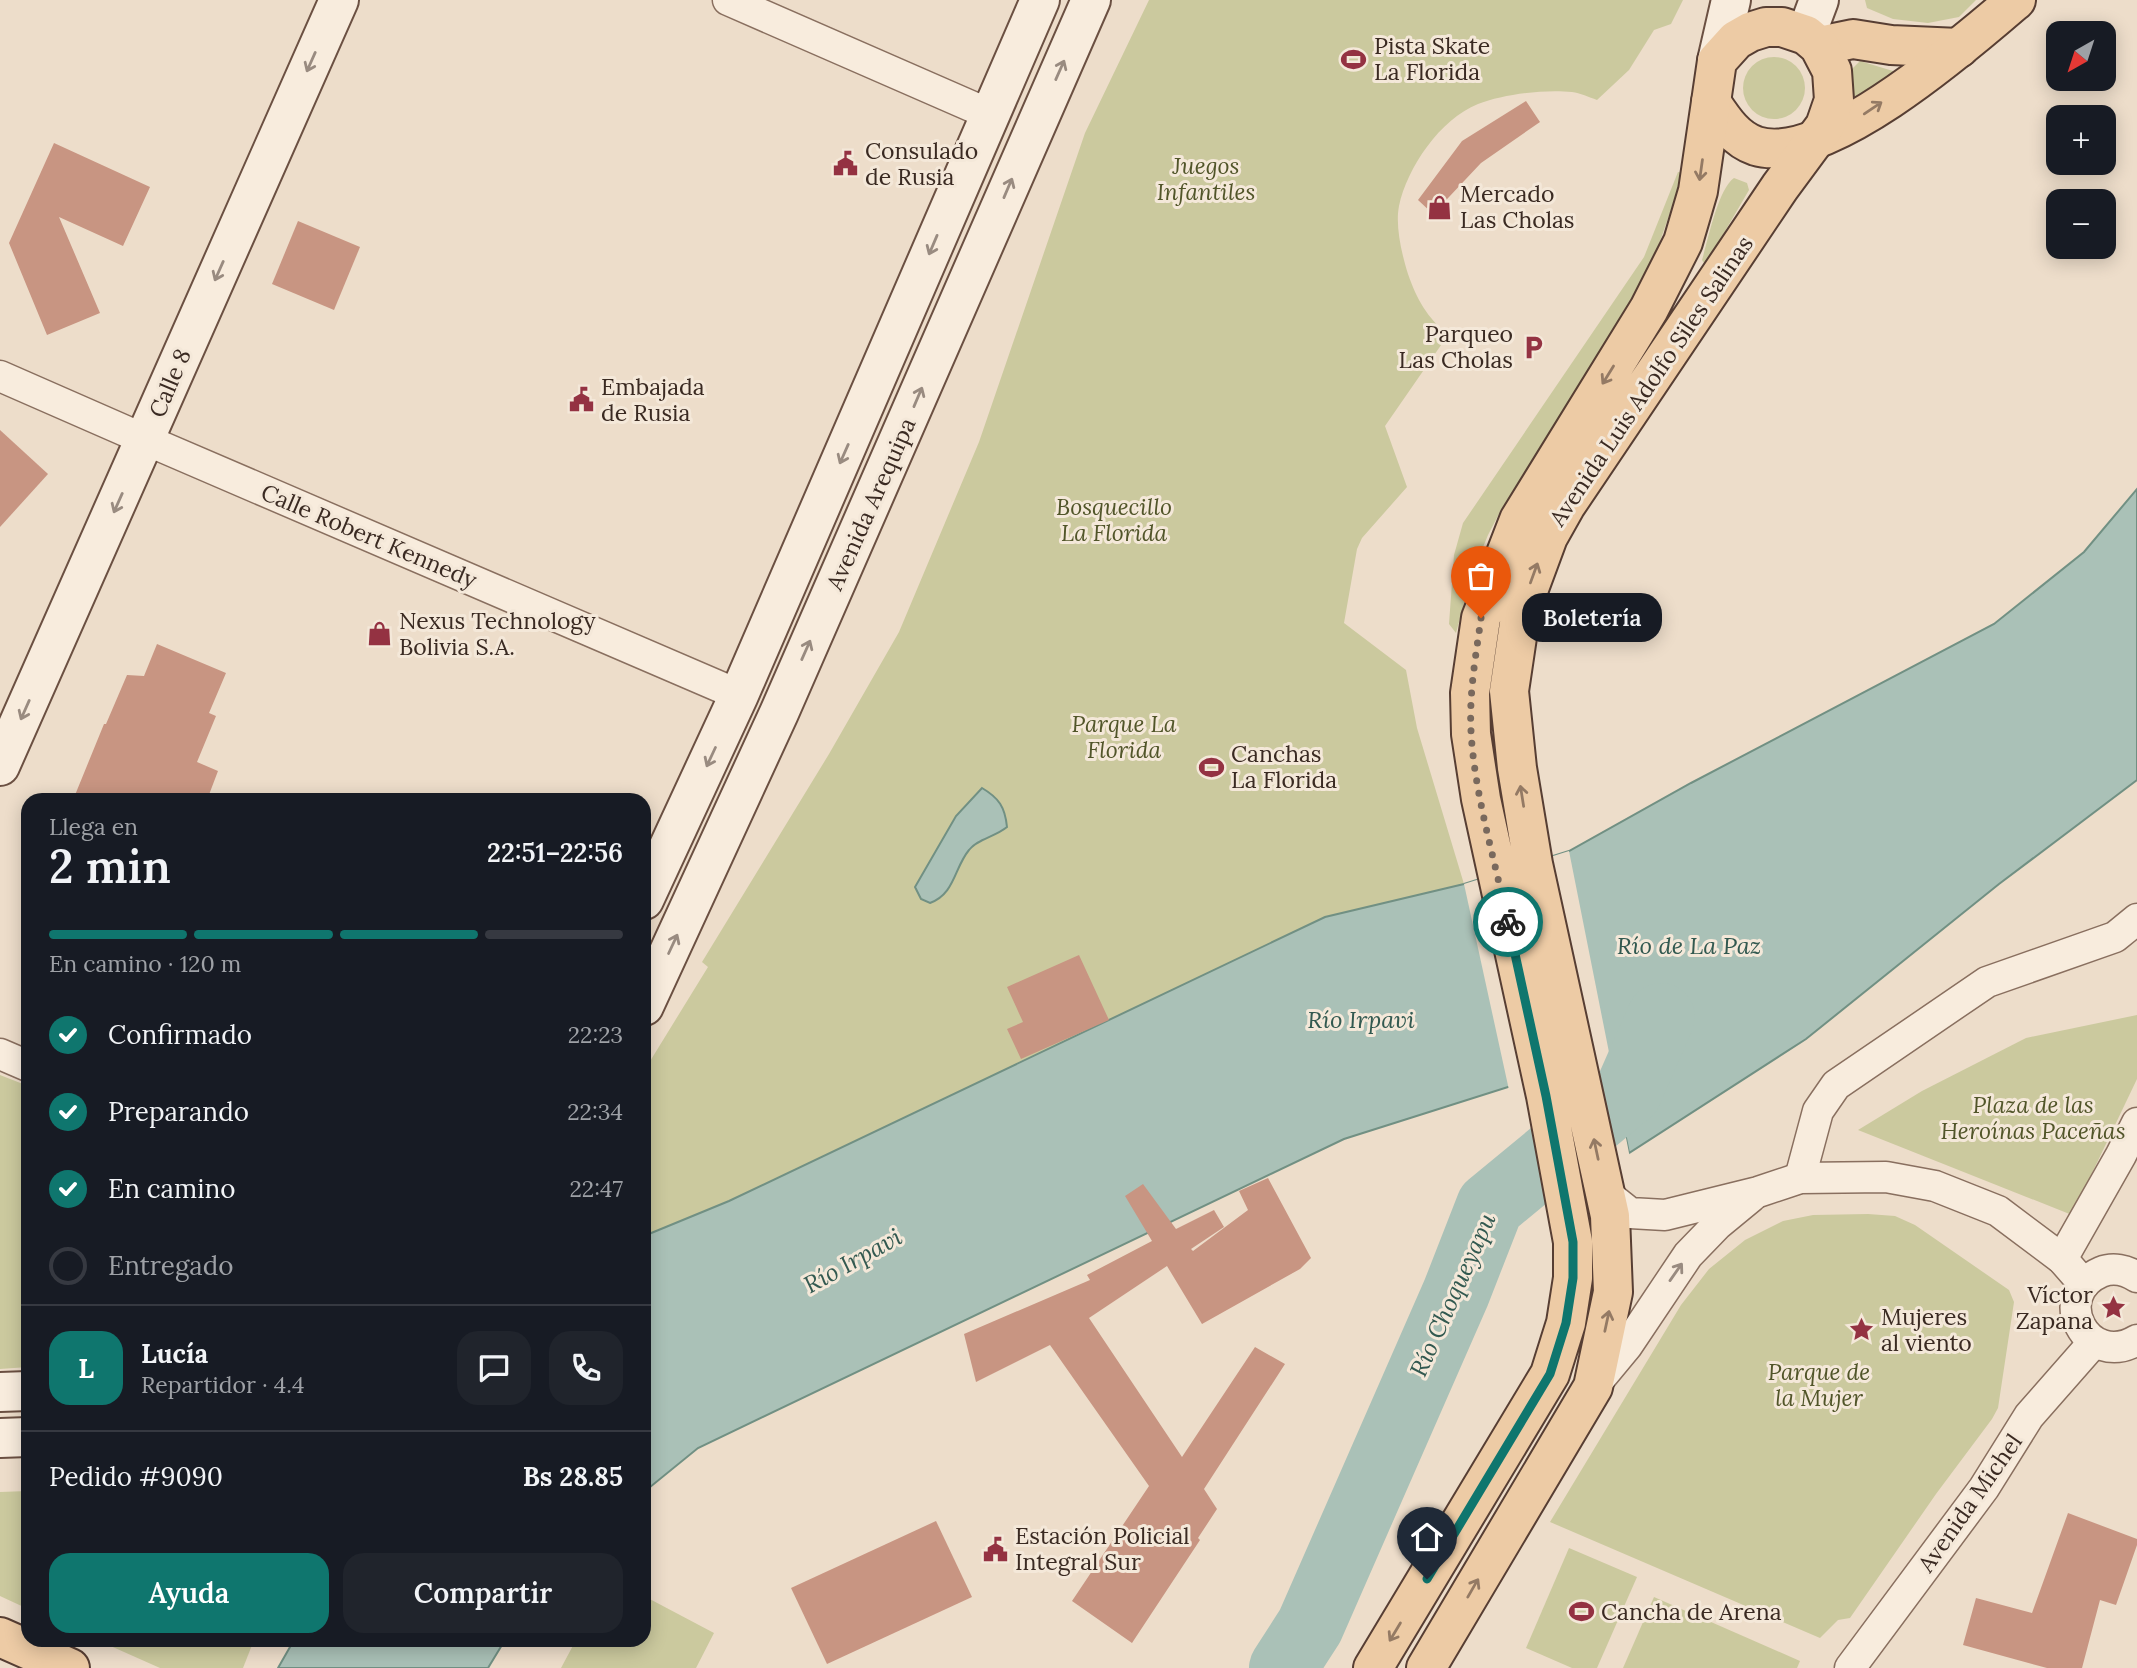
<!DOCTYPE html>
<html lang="es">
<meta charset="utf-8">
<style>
:root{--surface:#171b24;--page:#20242c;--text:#f1f3f6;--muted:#9ea1a6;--line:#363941;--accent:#0f766e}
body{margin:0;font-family:Lora,serif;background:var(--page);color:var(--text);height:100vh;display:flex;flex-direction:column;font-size:26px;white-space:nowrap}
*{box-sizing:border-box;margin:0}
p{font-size:23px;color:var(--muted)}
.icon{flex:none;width:38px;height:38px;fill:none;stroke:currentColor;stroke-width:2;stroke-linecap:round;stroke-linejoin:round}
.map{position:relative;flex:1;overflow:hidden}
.panel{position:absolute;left:21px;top:793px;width:630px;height:854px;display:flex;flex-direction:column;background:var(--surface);border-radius:21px;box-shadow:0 4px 18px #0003}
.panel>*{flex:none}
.needle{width:46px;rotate:219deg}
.fabs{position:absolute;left:2046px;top:21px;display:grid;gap:14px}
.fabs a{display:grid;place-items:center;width:70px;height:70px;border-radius:14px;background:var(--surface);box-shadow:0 4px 18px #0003;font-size:35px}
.pin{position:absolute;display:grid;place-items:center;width:60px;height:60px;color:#fff;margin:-72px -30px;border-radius:50% 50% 50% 0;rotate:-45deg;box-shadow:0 0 7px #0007}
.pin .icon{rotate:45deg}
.courier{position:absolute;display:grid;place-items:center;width:70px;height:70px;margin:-35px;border:5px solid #0f766e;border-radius:50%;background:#fff;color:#222;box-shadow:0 2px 9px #0007}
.bubble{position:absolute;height:49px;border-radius:21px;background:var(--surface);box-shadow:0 4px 18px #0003;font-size:23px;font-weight:600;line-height:49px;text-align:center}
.headline em{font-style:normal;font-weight:600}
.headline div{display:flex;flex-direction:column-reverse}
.headline{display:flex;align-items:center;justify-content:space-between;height:119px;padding:0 28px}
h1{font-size:46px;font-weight:600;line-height:52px}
.bar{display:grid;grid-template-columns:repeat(4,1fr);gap:10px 7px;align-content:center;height:84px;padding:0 28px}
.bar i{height:9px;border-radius:5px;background:var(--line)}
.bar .current{background:var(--accent)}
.bar p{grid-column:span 4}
.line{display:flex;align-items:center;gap:18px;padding:0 28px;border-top:2px solid var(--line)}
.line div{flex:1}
.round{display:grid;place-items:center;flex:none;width:74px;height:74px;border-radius:21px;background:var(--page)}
ol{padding:0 28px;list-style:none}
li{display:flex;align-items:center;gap:21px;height:77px}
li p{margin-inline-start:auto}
li .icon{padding:7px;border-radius:50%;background:var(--accent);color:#fff;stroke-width:4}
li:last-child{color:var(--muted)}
li i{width:38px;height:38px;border:4px solid var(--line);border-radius:50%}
.button{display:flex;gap:14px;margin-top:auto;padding:14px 28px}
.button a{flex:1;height:80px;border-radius:21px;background:var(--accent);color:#fff;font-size:28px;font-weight:600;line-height:80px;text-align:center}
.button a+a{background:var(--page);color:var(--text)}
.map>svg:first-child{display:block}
.green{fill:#cbc99e}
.water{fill:#aac1b7;stroke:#719083;stroke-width:2}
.pier{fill:#edddca}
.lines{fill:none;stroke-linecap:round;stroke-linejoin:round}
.river{stroke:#aac1b7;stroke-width:68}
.building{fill:#c89582}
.street-casing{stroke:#896f5f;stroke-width:33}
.secondary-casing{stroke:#6b5042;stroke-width:42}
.primary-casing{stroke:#573e33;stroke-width:42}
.street{stroke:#f8ecdd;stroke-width:30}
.secondary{stroke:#f8ecdd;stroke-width:38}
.primary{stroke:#edcba5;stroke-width:38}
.oneway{stroke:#998b80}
.oneway2{stroke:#947a64}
.done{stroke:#79695d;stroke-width:7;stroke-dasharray:0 12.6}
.route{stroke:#0f766e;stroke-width:9}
.labels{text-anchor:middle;stroke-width:6;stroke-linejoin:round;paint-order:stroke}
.poi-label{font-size:23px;fill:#3a2a22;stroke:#f4e8d9;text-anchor:start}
.park-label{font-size:23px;font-style:italic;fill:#515529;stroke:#f4e8d9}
.street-label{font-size:23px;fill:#3a2a22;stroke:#f4e8d9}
.water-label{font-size:24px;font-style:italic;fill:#325950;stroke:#f4e8d9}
</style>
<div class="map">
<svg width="2137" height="1668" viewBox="0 0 2137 1668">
<rect width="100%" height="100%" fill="#edddca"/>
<g class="green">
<path d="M 1149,0 L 1683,0 L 1671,24 L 1654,30 L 1629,70 L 1597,100 C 1589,97 1580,93 1572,92 C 1545,89 1503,94 1478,104 C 1440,119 1407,168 1399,206 C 1395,226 1402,255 1408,274 C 1417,300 1427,317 1448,335 L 1385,426 L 1407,487 L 1362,538 L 1357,549 L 1344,623 L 1406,670 L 1417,728 L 1464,884 L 1325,917 L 729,1201 L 644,1236 L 644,1071 L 708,967 L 702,962 L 829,754 L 899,632 L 979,442 L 1085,133 Z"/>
<path d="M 1865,0 L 1976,0 L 1959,17 L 1928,23 L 1893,19 L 1867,8 Z"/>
<circle cx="1774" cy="88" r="31"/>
<path d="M 1860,61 L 1893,71 L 1895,78 L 1850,104 L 1853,68 Z"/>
<path d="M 1678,172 L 1684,173 L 1653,261 L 1616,329 L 1500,512 L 1488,535 L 1472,574 L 1456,633 L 1449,624 L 1454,555 L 1463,523 L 1644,257 Z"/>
<path d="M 1734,178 L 1747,183 L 1749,190 L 1707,262 L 1704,263 L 1702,260 C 1708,240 1718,189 1734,178 Z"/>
<path d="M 2137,1015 L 2137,1079 L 2072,1215 L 1858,1130 L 1922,1091 L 2026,1038 Z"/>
<path d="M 0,1075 L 28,1086 L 28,1367 L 0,1369 Z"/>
<path d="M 1868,1214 L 1895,1216 L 1915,1225 L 2009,1290 L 2014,1302 L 1998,1408 L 1992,1419 L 1936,1494 L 1850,1618 L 1838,1620 L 1820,1638 L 1550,1522 L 1681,1305 L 1709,1269 L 1745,1240 L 1783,1221 L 1813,1215 Z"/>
<path d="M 28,1491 L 28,1609 L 0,1596 L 0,1492 Z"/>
<path d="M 1569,1548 L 1637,1577 L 1597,1668 L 1572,1668 L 1526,1648 Z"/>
<path d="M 644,1596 L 714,1633 L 696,1668 L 561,1668 L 576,1640 L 644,1640 Z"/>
<path d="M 1654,1597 L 1800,1661 L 1797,1668 L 1623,1668 Z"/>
<path d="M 97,1640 L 254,1640 L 243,1668 L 160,1668 Z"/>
</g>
<g class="water">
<path d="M 2137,489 L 2137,780 L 1999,884 L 1806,1039 L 1629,1153 L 1613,1073 L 1508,1087 L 1344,1139 L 698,1448 L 644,1492 L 644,1236 L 729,1201 L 1325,917 L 1464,884 L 1569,851 L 1691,783 L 1994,624 L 2084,552 Z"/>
<path d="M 982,788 C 999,798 1005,807 1007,827 C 995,837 977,839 969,850 C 954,868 955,894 930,903 L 921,899 L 915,887 L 956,816 Z"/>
<path d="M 294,1640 L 505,1640 L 488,1668 L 278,1668 Z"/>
</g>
<path class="pier" d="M 1569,851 L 1629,1153 L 1630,1156 L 1625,1154 L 1610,1076 L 1509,1090 L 1464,884 Z"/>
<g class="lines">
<path class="river" d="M 1283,1668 L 1310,1626 L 1456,1293 L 1490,1206 L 1628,1092 L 1661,1017"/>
</g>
<g class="building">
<path d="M 1526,101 L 1540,122 L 1481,163 L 1433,214 L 1418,200 L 1462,141 Z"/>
<path d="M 54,143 L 150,187 L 123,246 L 59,217 L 100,313 L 47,335 L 9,243 Z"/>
<path d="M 298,221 L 360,247 L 334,310 L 272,284 Z"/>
<path d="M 0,430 L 48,474 L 0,527 Z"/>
<path d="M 157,644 L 226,673 L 209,713 L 216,716 L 197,762 L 218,771 L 207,800 L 73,800 L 104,724 L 106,724 L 127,675 L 144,676 Z"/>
<path d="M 1079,955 L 1109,1020 L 1021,1059 L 1007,1029 L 1023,1022 L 1007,987 Z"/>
<path d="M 1268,1178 L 1311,1258 L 1300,1269 L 1202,1324 L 1167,1266 L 1089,1318 L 1182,1457 L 1255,1347 L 1285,1364 L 1204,1489 L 1217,1509 L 1198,1538 L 1200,1540 L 1132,1643 L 1072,1601 L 1149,1486 L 1050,1345 L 976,1382 L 964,1334 L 1090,1280 L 1087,1275 L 1152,1241 L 1125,1196 L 1143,1184 L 1176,1229 L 1214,1210 L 1224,1227 L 1191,1249 L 1193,1251 L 1248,1210 L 1239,1191 Z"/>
<path d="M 2068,1513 L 2137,1539 L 2137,1545 L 2116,1605 L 2100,1600 L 2082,1668 L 2047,1668 L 1963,1645 L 1976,1598 L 2032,1613 Z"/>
<path d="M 936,1521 L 972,1597 L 827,1664 L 791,1588 Z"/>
</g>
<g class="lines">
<defs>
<g id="street">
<path d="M 728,0 L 989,114"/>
<path d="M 0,376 L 146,440 L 739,695"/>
<path d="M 0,1054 L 28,1066"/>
<path d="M 1800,1178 L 1818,1111 L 1836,1085 L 1987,982 L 2115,937 L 2137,919"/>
<path d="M 1605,1193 L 1630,1213 L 1665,1215 L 1758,1192 L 1800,1178 L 1886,1177 L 1935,1186 L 1998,1211 L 2062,1259 L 2084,1284"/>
<path d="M 2062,1259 L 2121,1155 L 2137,1123"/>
<path d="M 2137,1277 C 2126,1270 2113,1267 2101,1272 C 2048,1295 2087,1370 2137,1340"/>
<path d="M 1593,1387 L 1627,1346 L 1688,1255 L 1717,1225 L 1751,1197"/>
<path d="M 1850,1668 L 1984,1488 L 2029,1416 L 2094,1342"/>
</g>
<g id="secondary">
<path d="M 1806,35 L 1819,0"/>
<path d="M 1717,61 L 1731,0"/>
<path d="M 0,766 L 339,0"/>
<path d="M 644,900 L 739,695 L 1040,0"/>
<path d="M 644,1006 L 779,713 L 1091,0"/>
<path d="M 0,1392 L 28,1391"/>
<path d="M 0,1438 L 28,1437"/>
</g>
<g id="primary">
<path d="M 1819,46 L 1853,39 L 1891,45 L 1959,48"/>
<path d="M 1711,102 C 1723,120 1735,139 1756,146 C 1824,167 1966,43 2016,0"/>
<path d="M 0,1637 L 70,1668"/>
<path d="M 1373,1668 L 1550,1374 L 1566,1323 L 1573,1278 L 1573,1242 L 1546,1096 L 1481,799 L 1471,734 L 1470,693 L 1481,618 L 1519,520 L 1649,309 L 1683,242 L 1698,191 L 1717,61 L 1736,40 L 1750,32 L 1766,27 L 1782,27 L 1806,35 L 1819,46 L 1832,71 L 1834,100 L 1825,126 L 1780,187 L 1566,505 L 1548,537 L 1521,610 L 1509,691 L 1517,768 L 1533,864 L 1610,1216 L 1613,1292 L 1593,1387 L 1426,1668"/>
</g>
</defs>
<use href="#street" class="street-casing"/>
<use href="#secondary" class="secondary-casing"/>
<use href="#primary" class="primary-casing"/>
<use href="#street" class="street"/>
<use href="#secondary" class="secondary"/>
<use href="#primary" class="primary"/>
</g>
<defs><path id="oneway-shaft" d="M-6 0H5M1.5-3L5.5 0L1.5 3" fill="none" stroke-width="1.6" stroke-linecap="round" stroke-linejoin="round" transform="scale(1.75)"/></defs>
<g class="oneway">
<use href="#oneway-shaft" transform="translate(311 62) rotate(114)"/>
<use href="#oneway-shaft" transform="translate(1060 70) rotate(-66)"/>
<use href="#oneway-shaft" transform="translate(1008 188) rotate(-67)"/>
<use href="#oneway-shaft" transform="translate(933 245) rotate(113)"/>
<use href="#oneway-shaft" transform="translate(219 271) rotate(114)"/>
<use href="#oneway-shaft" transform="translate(918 397) rotate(-67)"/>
<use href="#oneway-shaft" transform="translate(844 454) rotate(114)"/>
<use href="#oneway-shaft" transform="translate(118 503) rotate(114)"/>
<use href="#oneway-shaft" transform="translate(806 650) rotate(-66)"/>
<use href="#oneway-shaft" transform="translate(25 710) rotate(114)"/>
<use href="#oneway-shaft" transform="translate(711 757) rotate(115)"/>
<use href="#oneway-shaft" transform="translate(673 944) rotate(-65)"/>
<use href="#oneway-shaft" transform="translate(1676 1272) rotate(-55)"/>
</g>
<g class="oneway2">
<use href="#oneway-shaft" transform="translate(1873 108) rotate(-34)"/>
<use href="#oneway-shaft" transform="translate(1701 170) rotate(98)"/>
<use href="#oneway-shaft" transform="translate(1608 375) rotate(122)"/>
<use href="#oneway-shaft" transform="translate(1534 573) rotate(-70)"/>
<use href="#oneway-shaft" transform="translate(1522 796) rotate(-99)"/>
<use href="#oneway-shaft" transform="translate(1596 1149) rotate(-102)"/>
<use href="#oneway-shaft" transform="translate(1607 1321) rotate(-78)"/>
<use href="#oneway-shaft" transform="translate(1473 1588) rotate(-60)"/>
<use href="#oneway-shaft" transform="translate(1395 1632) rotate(121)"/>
</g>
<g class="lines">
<path class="done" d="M 1481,618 C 1476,655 1469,692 1471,731 C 1474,792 1495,861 1508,922"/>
<path class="route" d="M 1427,1579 L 1550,1374 L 1566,1323 L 1573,1278 L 1573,1242 L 1546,1096 L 1508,922"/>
</g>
<defs>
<symbol id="stadium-bare" viewBox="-9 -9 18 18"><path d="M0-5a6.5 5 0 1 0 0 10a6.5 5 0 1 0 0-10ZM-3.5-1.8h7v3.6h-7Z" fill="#943242" stroke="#f4e8d9" stroke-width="2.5" paint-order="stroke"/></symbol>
<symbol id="civic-bare" viewBox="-9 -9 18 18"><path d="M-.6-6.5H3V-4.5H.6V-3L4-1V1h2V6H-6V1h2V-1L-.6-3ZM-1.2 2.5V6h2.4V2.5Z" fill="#943242" stroke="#f4e8d9" stroke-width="2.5" paint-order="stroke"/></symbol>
<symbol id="shop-bare" viewBox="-9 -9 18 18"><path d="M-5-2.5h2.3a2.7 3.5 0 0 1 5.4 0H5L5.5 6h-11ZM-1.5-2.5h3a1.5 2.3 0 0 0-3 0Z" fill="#943242" stroke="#f4e8d9" stroke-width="2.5" paint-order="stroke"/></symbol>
<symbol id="parking-bare" viewBox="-9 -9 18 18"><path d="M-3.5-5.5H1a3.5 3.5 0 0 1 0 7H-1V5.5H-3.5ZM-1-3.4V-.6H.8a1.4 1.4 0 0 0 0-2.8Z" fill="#943242" stroke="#f4e8d9" stroke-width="2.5" paint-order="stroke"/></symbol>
<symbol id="sight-bare" viewBox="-9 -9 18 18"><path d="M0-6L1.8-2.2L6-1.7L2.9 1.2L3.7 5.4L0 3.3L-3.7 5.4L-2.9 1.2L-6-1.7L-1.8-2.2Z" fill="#943242" stroke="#f4e8d9" stroke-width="2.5" paint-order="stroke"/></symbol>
</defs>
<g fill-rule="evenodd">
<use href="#stadium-bare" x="1336" y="42" width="35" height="35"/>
<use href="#civic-bare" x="828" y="146" width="35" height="35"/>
<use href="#shop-bare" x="1422" y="190" width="35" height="35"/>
<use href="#parking-bare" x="1516" y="330" width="35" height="35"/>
<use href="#civic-bare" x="564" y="382" width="35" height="35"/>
<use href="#shop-bare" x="362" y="616" width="35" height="35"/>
<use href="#stadium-bare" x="1194" y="750" width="35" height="35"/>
<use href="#sight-bare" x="2096" y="1290" width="35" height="35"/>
<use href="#sight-bare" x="1844" y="1312" width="35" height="35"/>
<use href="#civic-bare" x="978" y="1532" width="35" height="35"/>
<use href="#stadium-bare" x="1564" y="1594" width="35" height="35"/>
</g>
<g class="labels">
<g class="poi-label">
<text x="1374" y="54">Pista Skate<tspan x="1374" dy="26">La Florida</tspan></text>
<text x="865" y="159">Consulado<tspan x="865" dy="26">de Rusia</tspan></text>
<text x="1460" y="202">Mercado<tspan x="1460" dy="26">Las Cholas</tspan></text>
<text x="1513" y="342" text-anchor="end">Parqueo<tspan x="1513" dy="26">Las Cholas</tspan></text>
<text x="601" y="395">Embajada<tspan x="601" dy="26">de Rusia</tspan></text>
<text x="399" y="629">Nexus Technology<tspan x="399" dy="26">Bolivia S.A.</tspan></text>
<text x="1231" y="762">Canchas<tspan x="1231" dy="26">La Florida</tspan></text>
<text x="2093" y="1303" text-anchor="end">Víctor<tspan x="2093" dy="26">Zapana</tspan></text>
<text x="1881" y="1325">Mujeres<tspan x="1881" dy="26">al viento</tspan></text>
<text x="1015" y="1544">Estación Policial<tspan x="1015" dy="26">Integral Sur</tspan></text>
<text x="1601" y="1620">Cancha de Arena</text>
</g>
<g class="park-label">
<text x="1206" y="174">Juegos<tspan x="1206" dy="26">Infantiles</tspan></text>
<text x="1114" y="515">Bosquecillo<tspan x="1114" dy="26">La Florida</tspan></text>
<text x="1124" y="732">Parque La<tspan x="1124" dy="26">Florida</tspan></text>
<text x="2033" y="1113">Plaza de las<tspan x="2033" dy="26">Heroínas Paceñas</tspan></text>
<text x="1819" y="1380">Parque de<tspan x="1819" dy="26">la Mujer</tspan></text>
</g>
<g class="street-label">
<text transform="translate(1651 381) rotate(-56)" y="8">Avenida Luis Adolfo Siles Salinas</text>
<text transform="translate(170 383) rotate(-67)" y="8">Calle 8</text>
<text transform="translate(871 504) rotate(-66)" y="8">Avenida Arequipa</text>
<text transform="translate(369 536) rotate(23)" y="8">Calle Robert Kennedy</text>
<text transform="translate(1970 1503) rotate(-55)" y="8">Avenida Michel</text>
</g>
<g class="water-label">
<text x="1689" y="954">Río de La Paz</text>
<text x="1361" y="1028">Río Irpavi</text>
<text transform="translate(853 1261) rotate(-29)" y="8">Río Irpavi</text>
<text transform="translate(1453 1295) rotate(-66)" y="8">Río Choqueyapu</text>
</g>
</g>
</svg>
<div class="fabs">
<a><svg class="needle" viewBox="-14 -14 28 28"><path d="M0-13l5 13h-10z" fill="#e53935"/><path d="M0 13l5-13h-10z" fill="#9ea1a6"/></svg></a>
<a>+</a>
<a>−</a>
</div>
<div class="pin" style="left:1481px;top:618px;background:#ea580c"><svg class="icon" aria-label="bag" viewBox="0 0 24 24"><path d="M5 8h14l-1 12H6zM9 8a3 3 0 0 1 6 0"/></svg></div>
<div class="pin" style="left:1427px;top:1579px;background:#1f2937"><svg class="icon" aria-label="home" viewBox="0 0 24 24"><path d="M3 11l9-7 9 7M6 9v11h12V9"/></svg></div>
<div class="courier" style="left:1508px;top:922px"><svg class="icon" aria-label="bike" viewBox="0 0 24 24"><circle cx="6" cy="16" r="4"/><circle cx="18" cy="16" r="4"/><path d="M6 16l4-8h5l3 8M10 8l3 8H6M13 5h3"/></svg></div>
<div class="bubble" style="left:1522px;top:593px;width:140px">Boletería</div>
<section class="panel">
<div class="headline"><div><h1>2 min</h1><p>Llega en</p></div><em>22:51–22:56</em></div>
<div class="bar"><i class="current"></i><i class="current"></i><i class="current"></i><i></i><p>En camino · 120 m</p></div>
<ol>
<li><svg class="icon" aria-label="check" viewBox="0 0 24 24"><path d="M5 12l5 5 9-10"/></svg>Confirmado<p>22:23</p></li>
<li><svg class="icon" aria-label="check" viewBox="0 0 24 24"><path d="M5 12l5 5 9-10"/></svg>Preparando<p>22:34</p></li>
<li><svg class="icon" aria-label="check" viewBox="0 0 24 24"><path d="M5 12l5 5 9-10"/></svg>En camino<p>22:47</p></li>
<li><i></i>Entregado</li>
</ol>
<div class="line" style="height:126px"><b class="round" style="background:var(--accent);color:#fff">L</b><div><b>Lucía</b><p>Repartidor · 4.4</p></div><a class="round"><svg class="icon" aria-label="chat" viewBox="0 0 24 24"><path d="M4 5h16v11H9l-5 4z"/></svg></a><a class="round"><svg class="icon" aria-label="phone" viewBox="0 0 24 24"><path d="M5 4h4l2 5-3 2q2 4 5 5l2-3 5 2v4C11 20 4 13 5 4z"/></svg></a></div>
<div class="line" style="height:91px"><div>Pedido #9090</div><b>Bs 28.85</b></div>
<div class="button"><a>Ayuda</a><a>Compartir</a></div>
</section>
</div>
